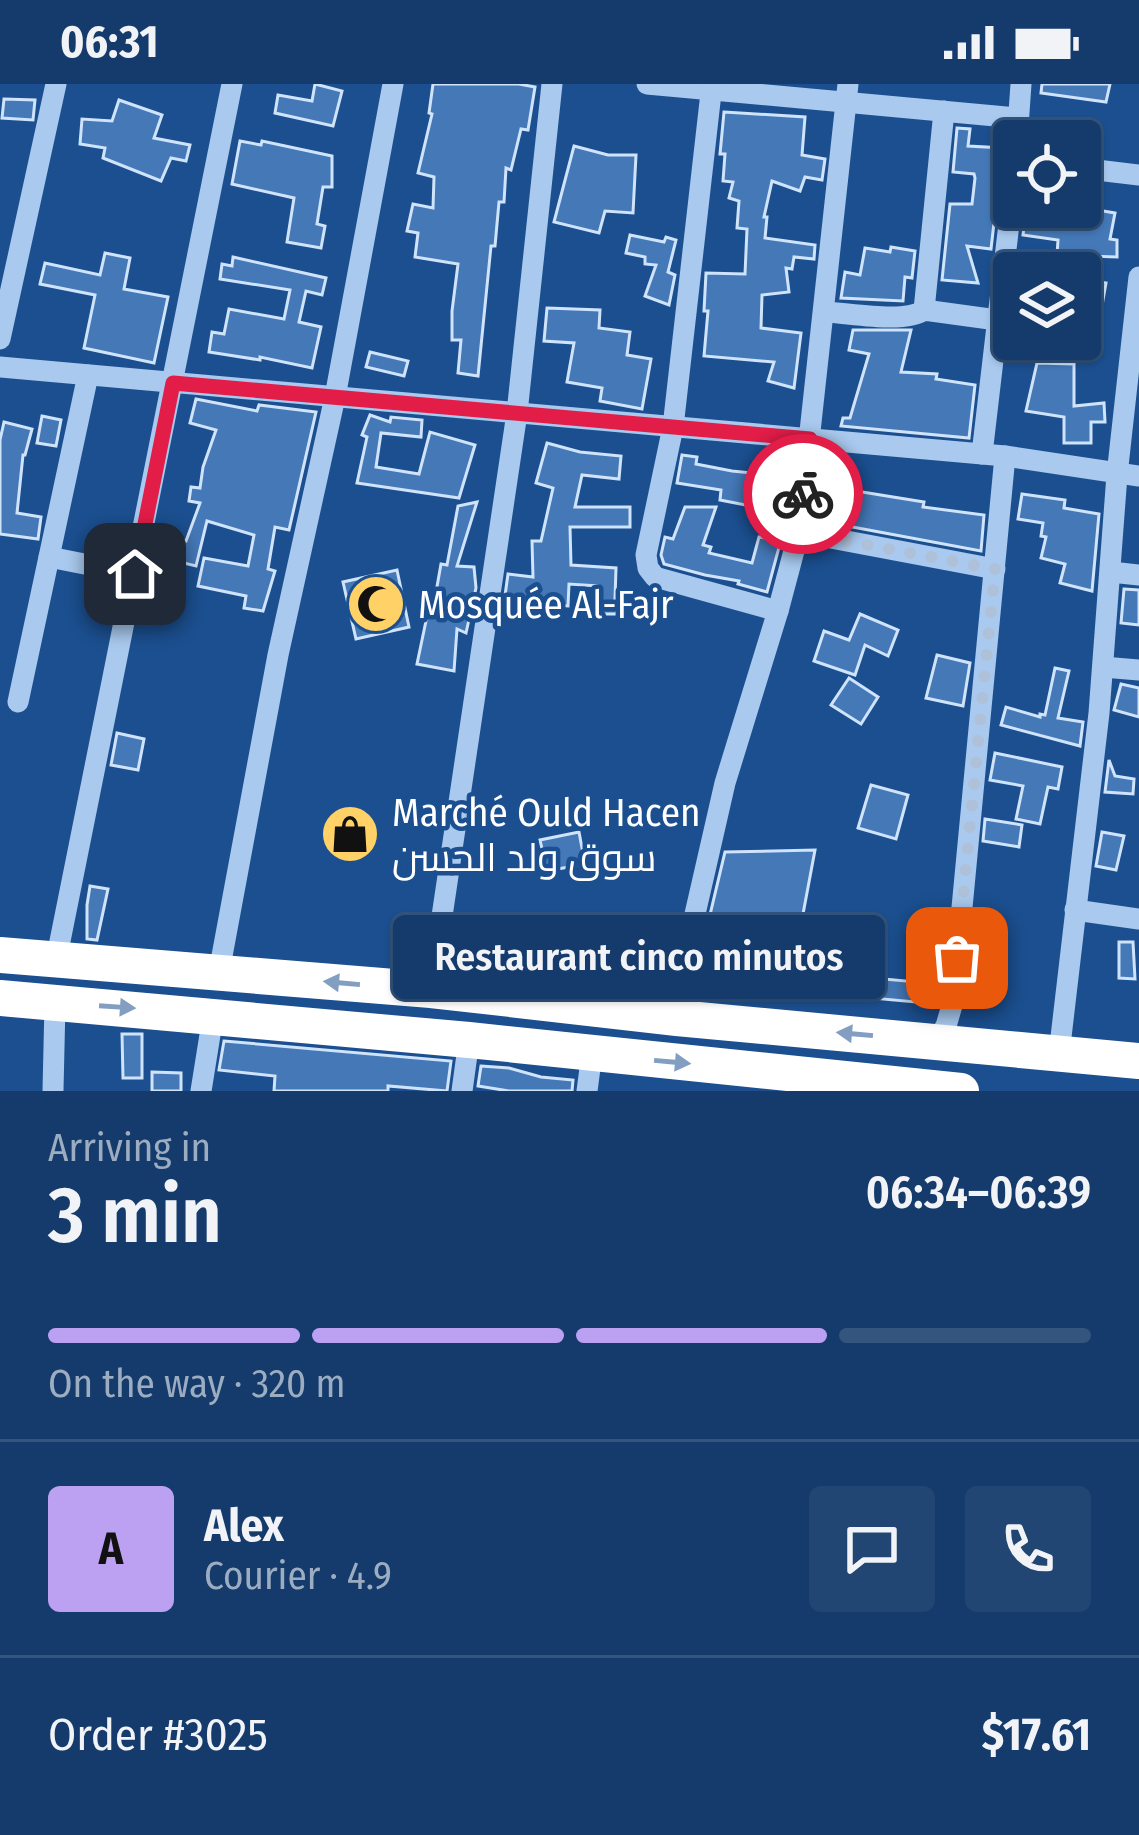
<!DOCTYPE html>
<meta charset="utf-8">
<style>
:root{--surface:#143b6b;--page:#214673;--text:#f1f3f6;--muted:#9dadc1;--line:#33557e;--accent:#bca0f2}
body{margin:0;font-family:"Fira Sans Condensed",Cairo,sans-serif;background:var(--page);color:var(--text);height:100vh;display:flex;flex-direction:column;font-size:45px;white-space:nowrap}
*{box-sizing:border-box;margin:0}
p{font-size:39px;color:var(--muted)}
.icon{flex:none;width:66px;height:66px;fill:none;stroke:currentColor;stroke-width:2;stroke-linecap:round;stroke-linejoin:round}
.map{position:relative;height:1007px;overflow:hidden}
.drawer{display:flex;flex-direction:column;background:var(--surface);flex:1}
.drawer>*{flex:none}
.fabs{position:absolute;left:993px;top:36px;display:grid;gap:24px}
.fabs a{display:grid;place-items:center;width:108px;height:108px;border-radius:12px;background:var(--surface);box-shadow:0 3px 9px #0004,0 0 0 3px var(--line);font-size:60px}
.pin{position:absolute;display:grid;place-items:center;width:102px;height:102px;color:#fff;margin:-51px;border-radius:24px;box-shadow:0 6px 18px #0006}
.courier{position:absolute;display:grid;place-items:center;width:120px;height:120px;margin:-60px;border:9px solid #e11d48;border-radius:50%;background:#fff;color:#222;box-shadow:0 3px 15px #0007}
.bubble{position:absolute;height:84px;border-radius:12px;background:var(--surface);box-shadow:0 3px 9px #0004,0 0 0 3px var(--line);font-size:39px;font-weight:600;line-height:84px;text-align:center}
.summary em{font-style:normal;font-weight:600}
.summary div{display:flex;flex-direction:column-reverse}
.summary{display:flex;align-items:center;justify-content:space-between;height:204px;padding:0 48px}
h1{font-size:78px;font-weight:600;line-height:90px}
.bar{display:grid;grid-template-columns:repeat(4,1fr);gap:18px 12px;align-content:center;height:144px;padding:0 48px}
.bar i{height:15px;border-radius:9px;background:var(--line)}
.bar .on{background:var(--accent)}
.bar p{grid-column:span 4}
.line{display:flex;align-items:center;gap:30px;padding:0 48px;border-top:3px solid var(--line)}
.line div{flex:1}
.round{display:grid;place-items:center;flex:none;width:126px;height:126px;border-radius:12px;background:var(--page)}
.status{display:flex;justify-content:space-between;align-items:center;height:84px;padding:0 60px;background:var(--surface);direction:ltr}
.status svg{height:33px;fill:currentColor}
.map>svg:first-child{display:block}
.building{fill:#4478b7;stroke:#cfe3fa;stroke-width:3}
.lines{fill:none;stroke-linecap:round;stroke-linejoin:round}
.minor{stroke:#a9c9ee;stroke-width:21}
.highway{stroke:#fff;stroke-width:36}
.oneway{fill:#829ec1}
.done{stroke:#afc1d8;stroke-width:12;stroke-dasharray:0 21.6}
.route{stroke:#e11d48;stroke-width:15}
.labels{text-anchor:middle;stroke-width:9;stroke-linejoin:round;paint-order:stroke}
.poi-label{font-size:39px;fill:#fff;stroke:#1b4f8f;text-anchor:start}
</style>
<div class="status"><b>06:31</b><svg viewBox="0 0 49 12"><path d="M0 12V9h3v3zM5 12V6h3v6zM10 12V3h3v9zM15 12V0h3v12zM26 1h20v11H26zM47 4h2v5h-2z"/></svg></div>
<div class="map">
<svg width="1139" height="1007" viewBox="0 0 1139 1007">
<rect width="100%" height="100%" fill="#1b4f8f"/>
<g class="building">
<path d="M 315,0 L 342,7 L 333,42 L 275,29 L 278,11 L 312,17 Z"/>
<path d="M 433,0 L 519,0 L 535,3 L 528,46 L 521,45 L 511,86 L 506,84 L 504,118 L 499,118 L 495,162 L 491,162 L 478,292 L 458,289 L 461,256 L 452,256 L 452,227 L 458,180 L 415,173 L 418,149 L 407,147 L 413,120 L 433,124 L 434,93 L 418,89 L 432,30 L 429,29 Z"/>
<path d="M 1042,0 L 1110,0 L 1106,18 L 1041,9 Z"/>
<path d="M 4,15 L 35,16 L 33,36 L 2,34 Z"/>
<path d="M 119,16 L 162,31 L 154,54 L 190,61 L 186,77 L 171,74 L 161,97 L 103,74 L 105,64 L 80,60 L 82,35 L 112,37 Z"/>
<path d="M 724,28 L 805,33 L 802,71 L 825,75 L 822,96 L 805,93 L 800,107 L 772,97 L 764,133 L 767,133 L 765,154 L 815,161 L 814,175 L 794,173 L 792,185 L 786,184 L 789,208 L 762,211 L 761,244 L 801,249 L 794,304 L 768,297 L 774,278 L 704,272 L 708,227 L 704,227 L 706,189 L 745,190 L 747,145 L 737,144 L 739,117 L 729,114 L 733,98 L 723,97 L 725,70 L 720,70 Z"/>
<path d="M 957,44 L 970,45 L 968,62 L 1004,64 L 1006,67 L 1004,86 L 999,95 L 991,165 L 967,162 L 978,199 L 942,196 L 950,120 L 972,120 L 975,94 L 974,90 L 953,88 Z"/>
<path d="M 240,57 L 261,61 L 262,57 L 332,72 L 332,103 L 323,103 L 317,140 L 325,142 L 321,164 L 287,158 L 294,114 L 232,100 Z"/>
<path d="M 574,62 L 608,71 L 636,71 L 633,129 L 605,127 L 599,149 L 554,138 Z"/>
<path d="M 1036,123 L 1080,123 L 1115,129 L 1110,155 L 1117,156 L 1117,173 L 1057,171 L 1058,156 L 1023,151 L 1025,134 L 1034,136 Z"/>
<path d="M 630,151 L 664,158 L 666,153 L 676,156 L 668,188 L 675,191 L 669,221 L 645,212 L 656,181 L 645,180 L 645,173 L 626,169 Z"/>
<path d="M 891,163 L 915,167 L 912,194 L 905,193 L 903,217 L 841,214 L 845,188 L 860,191 L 865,164 L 890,168 Z"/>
<path d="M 105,169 L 130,174 L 124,205 L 168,213 L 154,279 L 84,264 L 95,211 L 40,200 L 45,179 L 100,191 Z"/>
<path d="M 233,173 L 326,194 L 322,211 L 306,207 L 299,238 L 321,243 L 312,284 L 260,273 L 260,276 L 209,268 L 212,248 L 224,250 L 229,225 L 284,235 L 290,206 L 220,195 L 222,180 L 232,182 Z"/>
<path d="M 1080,195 L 1106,199 L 1100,233 L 1080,229 Z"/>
<path d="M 547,224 L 600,226 L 599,244 L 630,248 L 627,271 L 651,275 L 642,325 L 600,317 L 602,304 L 567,298 L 574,259 L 544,257 Z"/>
<path d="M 853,246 L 911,246 L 901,288 L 937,290 L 936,295 L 975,301 L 969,354 L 841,342 L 843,334 L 850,334 L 869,270 L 849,266 Z"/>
<path d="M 370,268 L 408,277 L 404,292 L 366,283 Z"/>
<path d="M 1037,279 L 1074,280 L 1074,322 L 1104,319 L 1105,338 L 1091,338 L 1091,359 L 1064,359 L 1064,333 L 1026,327 Z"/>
<path d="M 196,315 L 257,327 L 259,321 L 316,328 L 289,446 L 275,443 L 268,485 L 275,487 L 263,527 L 244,524 L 246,512 L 198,502 L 204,474 L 248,482 L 254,451 L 207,437 L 196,482 L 159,473 L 164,452 L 186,457 L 200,419 L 189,417 L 191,403 L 200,404 L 203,383 L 216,346 L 190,339 Z"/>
<path d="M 370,331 L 390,338 L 391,333 L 422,336 L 421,353 L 381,349 L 376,383 L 419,390 L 430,348 L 475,361 L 459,414 L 357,399 L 367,353 L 362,351 Z"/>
<path d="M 42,332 L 61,336 L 56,362 L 37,359 Z"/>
<path d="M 4,338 L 32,345 L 25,371 L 23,371 L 17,429 L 41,433 L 38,455 L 0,450 L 0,356 Z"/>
<path d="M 547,359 L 580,368 L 621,372 L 619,395 L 582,391 L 575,423 L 630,423 L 630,443 L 570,443 L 571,481 L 616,484 L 615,515 L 617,515 L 617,530 L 598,530 L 598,502 L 569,500 L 568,522 L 529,520 L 528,530 L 503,526 L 508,490 L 533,493 L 532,457 L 541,457 L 553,404 L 536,399 Z"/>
<path d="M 682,371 L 697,373 L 696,380 L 732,387 L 782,392 L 781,408 L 763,406 L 761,424 L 720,416 L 721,406 L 677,399 Z"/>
<path d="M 819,401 L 924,418 L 923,423 L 984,431 L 981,467 L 815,436 Z"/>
<path d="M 1022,410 L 1065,416 L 1064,424 L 1099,430 L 1092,507 L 1060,499 L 1065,480 L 1041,474 L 1046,453 L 1041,452 L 1043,439 L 1018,435 Z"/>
<path d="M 477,418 L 457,482 L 474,483 L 476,504 L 466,549 L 457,545 L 454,587 L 417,580 L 431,513 L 435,514 L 441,480 L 447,481 L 458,422 Z"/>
<path d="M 685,423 L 716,423 L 703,461 L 711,463 L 709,469 L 752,479 L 759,453 L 781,456 L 767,508 L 738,500 L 739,497 L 705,491 L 664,480 L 661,471 L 665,453 L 673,455 Z"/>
<path d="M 397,486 L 409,543 L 356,555 L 343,498 Z"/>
<path d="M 1124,505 L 1139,506 L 1139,541 L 1121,539 Z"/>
<path d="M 860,530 L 898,546 L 888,572 L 865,561 L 855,591 L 814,577 L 824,547 L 849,556 Z"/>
<path d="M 937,571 L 970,579 L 963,622 L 926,614 Z"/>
<path d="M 1055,584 L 1069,587 L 1058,634 L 1083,638 L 1080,662 L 1001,641 L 1006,623 L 1040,633 L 1040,630 L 1045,631 Z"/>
<path d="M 849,594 L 878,613 L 861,640 L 831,621 Z"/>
<path d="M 1121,600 L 1139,604 L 1139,633 L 1114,626 Z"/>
<path d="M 117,649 L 144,655 L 138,686 L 111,681 Z"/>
<path d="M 995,669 L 1062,683 L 1058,705 L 1048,703 L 1040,740 L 1016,735 L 1023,702 L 990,696 Z"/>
<path d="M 1109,676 L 1115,692 L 1134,695 L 1133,710 L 1105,708 Z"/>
<path d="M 871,701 L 908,711 L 896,755 L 858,744 Z"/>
<path d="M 985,735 L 1022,741 L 1019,763 L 983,757 Z"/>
<path d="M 579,748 L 585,780 L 547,787 L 540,756 Z"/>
<path d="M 1102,748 L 1124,752 L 1116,786 L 1096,782 Z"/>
<path d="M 815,766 L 800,846 L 709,835 L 725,768 Z"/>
<path d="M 90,802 L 108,805 L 97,856 L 87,855 L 87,821 Z"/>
<path d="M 1119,858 L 1133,858 L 1135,895 L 1119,894 Z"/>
<path d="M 797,887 L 939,900 L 938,916 L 937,920 L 795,907 Z"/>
<path d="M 122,950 L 142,950 L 142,994 L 123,994 Z"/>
<path d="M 224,957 L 451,977 L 447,1007 L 388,1002 L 388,1007 L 274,1007 L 275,992 L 219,986 Z"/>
<path d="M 481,982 L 509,984 L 541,993 L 573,996 L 572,1007 L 509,1007 L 478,1002 Z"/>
<path d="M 152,988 L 181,989 L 181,1007 L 152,1007 Z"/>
</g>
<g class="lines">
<g class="minor">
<path d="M 647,0 L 1017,34"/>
<path d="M 712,0 L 673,343 L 646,471 L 648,484 L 655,493 L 778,527"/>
<path d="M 1017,57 L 1021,0"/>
<path d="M 1080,84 L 1139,91"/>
<path d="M 924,226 L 944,27"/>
<path d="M 825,228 C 850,229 905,240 924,226 L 997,236"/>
<path d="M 0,255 L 56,0"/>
<path d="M 0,283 L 1005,372 L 1139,392"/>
<path d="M 982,370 L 1014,97"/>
<path d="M 799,448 L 995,485"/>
<path d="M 49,473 L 135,490"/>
<path d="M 1111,488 L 1139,491"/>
<path d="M 1103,583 L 1139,586"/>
<path d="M 18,618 L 88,291"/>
<path d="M 1075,826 L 1139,835"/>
<path d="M 56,877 L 232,0"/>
<path d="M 219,888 L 278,571 L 335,313 L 393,0"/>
<path d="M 431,906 L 517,329 L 552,0"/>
<path d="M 677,934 L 695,830 L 725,699 L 778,527 L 799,448 L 848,0"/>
<path d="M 937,957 L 946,942 L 953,918 L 1005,372"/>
<path d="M 1059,970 L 1099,629 L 1117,391 L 1139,193"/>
<path d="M 53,1007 L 55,919"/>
<path d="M 201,1007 L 213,932"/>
<path d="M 462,1007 L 469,956"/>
<path d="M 587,1007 L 592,969"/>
</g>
<g class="highway">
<path d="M 0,871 L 431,906 L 677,934 L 1139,977"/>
<path d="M 0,914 L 469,956 L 961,1007"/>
</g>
</g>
<defs><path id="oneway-solid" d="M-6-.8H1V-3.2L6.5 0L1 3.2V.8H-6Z" transform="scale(3)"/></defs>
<g class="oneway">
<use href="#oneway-solid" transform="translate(342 899) rotate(-175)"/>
<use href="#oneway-solid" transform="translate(117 923) rotate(4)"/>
<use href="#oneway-solid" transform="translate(855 950) rotate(-175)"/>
<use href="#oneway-solid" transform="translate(672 978) rotate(5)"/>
</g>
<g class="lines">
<path class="done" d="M 803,410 L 799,448 L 995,485 L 957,874"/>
<path class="route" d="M 135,490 L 173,299 L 810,355 L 803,410"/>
</g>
<defs>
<symbol id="mosque-disc" viewBox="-11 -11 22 22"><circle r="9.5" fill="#ffd166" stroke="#1b4f8f"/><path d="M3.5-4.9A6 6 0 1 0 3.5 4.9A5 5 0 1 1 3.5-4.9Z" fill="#111"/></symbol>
<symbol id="shop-disc" viewBox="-11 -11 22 22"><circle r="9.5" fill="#ffd166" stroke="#1b4f8f"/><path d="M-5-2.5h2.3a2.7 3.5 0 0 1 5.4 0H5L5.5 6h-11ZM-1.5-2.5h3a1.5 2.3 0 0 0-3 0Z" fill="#111"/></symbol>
</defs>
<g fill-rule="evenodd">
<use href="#mosque-disc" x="343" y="487" width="66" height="66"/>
<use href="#shop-disc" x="317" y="717" width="66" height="66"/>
</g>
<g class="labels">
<g class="poi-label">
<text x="418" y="534">Mosquée Al-Fajr</text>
<text x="392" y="742">Marché Ould Hacen<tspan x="392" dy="45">سوق ولد الحسن</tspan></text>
</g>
</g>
</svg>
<div class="fabs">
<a><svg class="icon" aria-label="locate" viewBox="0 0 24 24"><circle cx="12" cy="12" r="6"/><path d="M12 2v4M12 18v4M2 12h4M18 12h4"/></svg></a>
<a><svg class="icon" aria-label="layers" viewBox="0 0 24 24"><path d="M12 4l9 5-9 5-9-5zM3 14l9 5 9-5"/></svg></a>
</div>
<div class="pin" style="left:957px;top:874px;background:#ea580c"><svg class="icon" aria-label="bag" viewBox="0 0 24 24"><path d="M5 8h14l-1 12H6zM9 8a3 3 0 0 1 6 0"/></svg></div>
<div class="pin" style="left:135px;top:490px;background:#1f2937"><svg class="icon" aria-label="home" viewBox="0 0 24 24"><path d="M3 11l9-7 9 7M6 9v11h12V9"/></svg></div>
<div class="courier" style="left:803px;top:410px"><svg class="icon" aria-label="bike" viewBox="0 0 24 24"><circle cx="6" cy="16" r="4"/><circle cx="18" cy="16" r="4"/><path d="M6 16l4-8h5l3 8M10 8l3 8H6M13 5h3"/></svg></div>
<div class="bubble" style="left:393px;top:831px;width:492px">Restaurant cinco minutos</div>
</div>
<section class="drawer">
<div class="summary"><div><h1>3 min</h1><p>Arriving in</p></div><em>06:34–06:39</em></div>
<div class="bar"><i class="on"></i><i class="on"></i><i class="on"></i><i></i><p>On the way · 320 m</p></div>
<div class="line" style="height:216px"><b class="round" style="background:var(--accent);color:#111">A</b><div><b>Alex</b><p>Courier · 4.9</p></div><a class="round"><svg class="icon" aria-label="chat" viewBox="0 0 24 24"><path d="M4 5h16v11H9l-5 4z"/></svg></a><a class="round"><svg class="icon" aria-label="phone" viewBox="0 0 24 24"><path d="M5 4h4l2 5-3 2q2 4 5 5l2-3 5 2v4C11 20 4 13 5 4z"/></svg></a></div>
<div class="line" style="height:156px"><div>Order #3025</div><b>$17.61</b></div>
</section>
